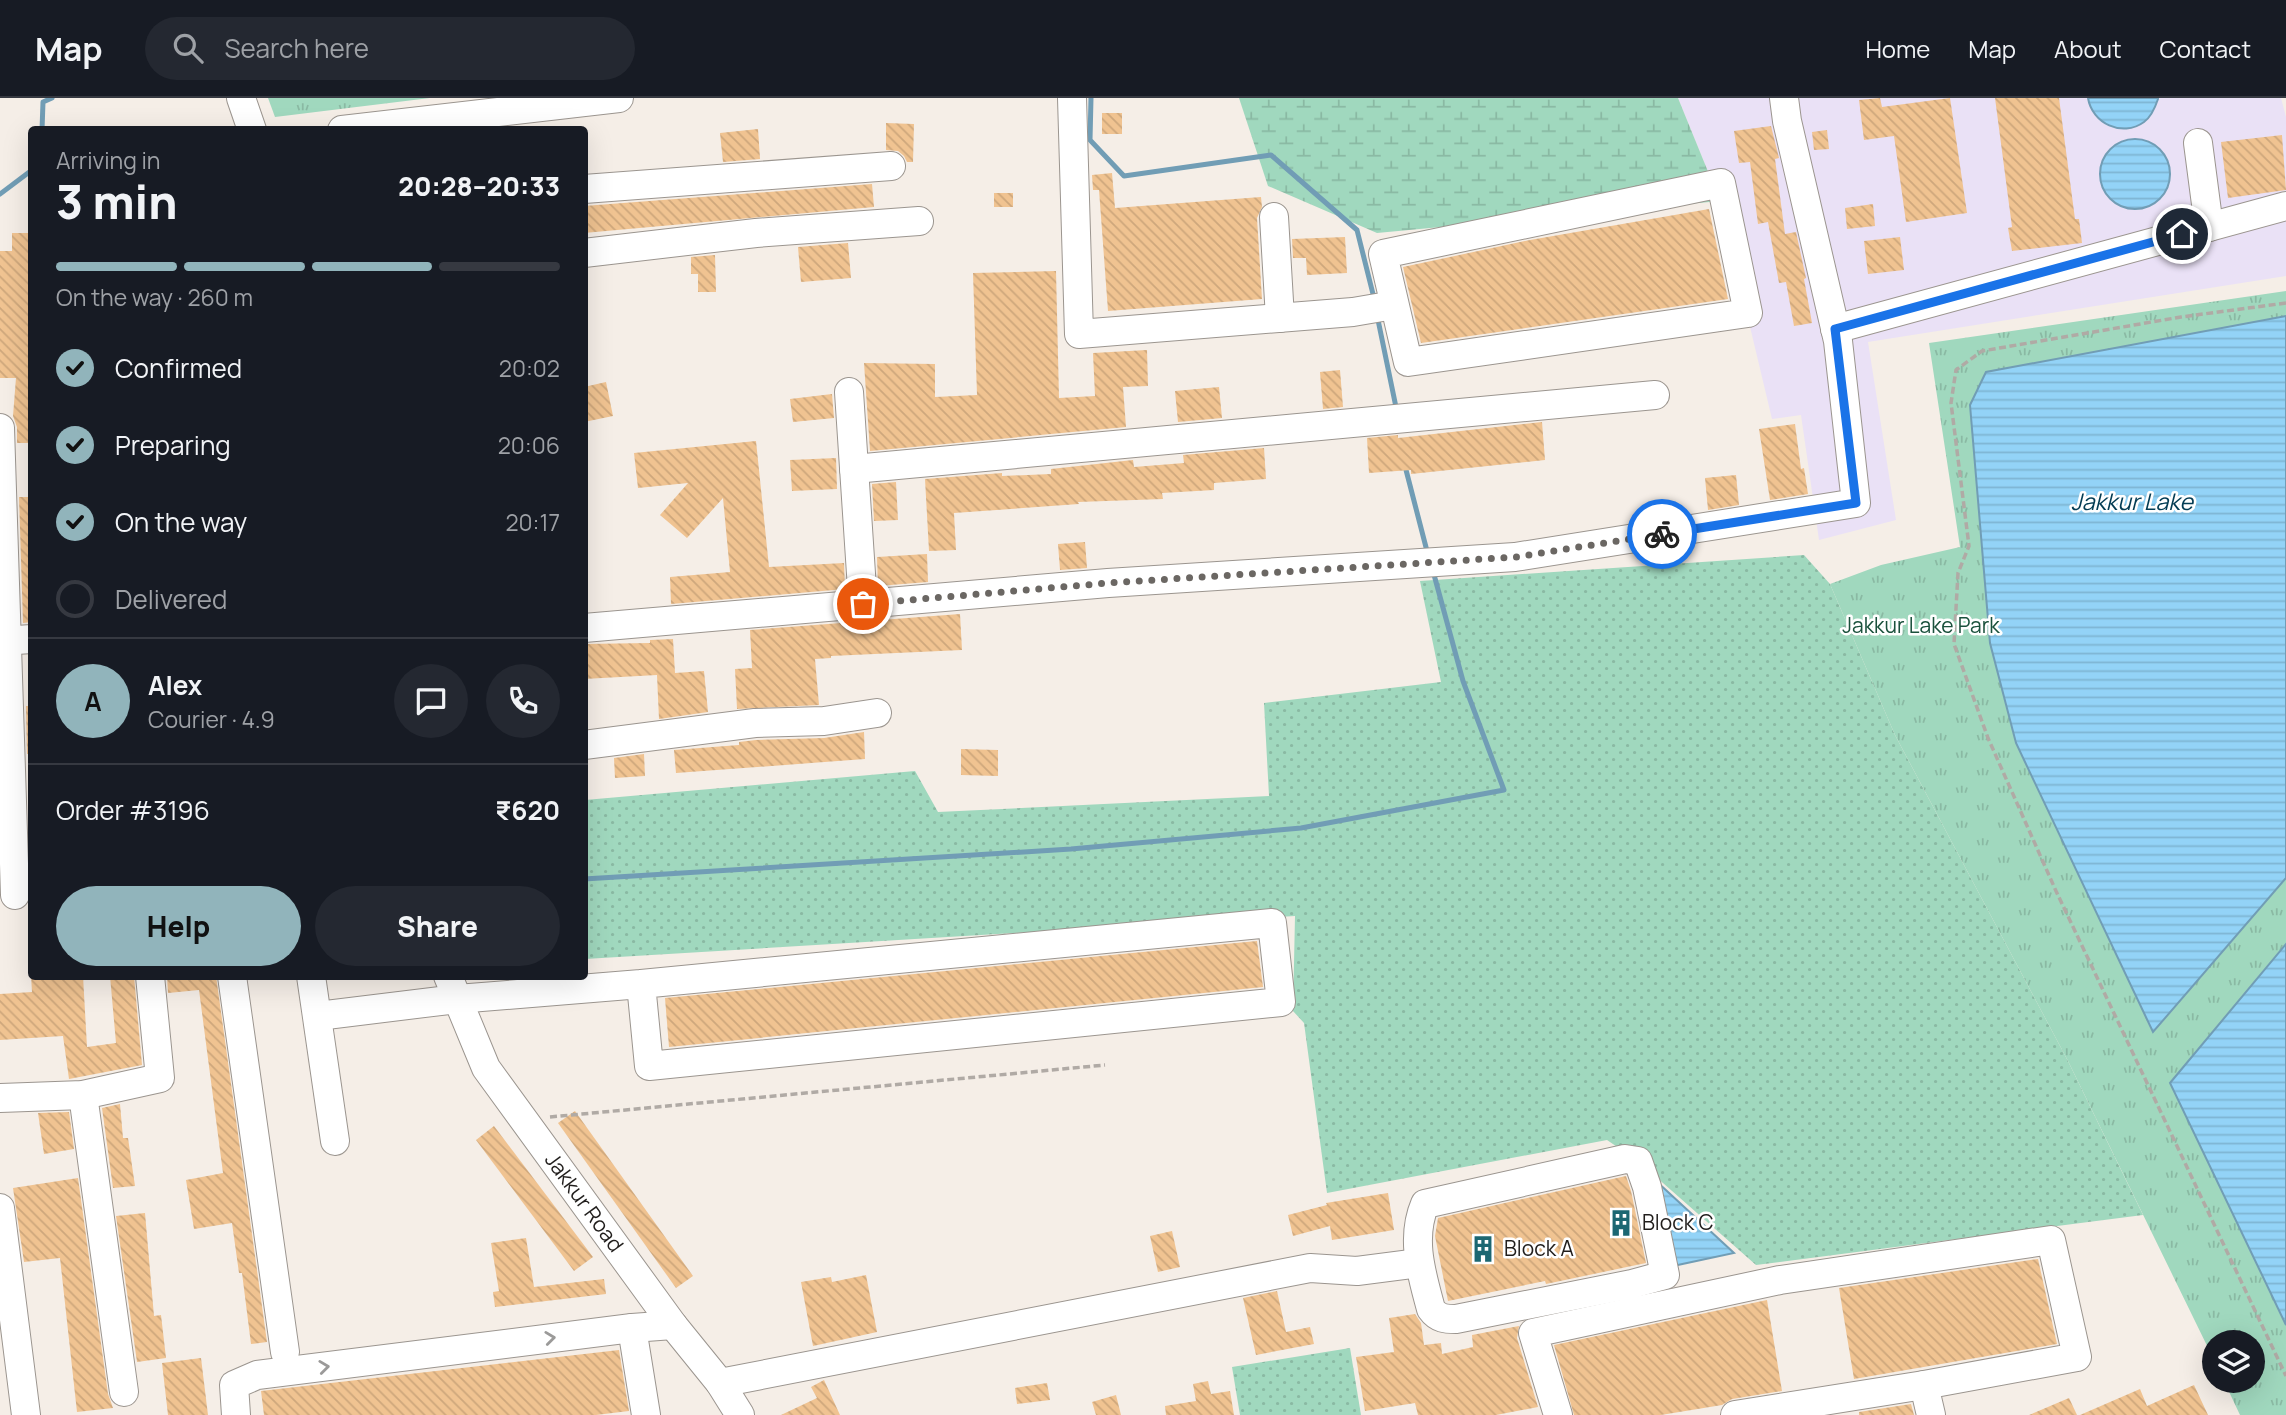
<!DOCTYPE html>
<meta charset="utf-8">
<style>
:root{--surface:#171b24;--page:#242831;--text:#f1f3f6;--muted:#9ea1a6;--line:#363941;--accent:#91b4bb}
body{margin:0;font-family:Manrope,sans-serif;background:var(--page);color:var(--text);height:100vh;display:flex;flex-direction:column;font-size:26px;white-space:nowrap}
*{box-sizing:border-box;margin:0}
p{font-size:23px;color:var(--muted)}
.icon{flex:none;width:38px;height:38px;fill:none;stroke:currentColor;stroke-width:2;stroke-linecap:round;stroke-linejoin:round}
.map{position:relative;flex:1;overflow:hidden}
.side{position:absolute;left:28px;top:28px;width:560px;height:854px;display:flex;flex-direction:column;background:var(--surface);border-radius:7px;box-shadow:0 7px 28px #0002}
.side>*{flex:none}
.tools{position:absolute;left:2202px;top:1232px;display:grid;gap:14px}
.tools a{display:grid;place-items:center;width:63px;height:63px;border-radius:50%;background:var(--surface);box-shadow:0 7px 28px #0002;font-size:35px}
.pin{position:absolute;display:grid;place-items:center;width:60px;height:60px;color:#fff;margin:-30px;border:4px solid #fff;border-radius:50%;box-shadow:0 2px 7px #0007}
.courier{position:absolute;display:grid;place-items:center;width:70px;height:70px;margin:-35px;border:5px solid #1a73e8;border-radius:50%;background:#fff;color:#222;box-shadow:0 2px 9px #0007}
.overview em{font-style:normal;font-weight:800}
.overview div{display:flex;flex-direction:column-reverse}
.overview{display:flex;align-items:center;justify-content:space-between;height:119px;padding:0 28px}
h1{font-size:46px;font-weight:800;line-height:52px}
.bar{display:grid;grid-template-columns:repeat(4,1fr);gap:10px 7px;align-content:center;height:84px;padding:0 28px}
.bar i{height:9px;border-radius:5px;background:var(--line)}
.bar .current{background:var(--accent)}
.bar p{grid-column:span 4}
.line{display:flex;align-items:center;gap:18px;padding:0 28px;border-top:2px solid var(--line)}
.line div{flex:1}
.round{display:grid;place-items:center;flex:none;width:74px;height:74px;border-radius:37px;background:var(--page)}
ol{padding:0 28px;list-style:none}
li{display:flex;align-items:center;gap:21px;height:77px}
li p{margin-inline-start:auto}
li .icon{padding:7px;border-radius:50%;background:var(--accent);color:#111;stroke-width:4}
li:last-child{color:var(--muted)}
li i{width:38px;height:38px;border:4px solid var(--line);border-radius:50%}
.cta{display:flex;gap:14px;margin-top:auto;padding:14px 28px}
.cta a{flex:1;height:80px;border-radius:42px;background:var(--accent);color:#111;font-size:28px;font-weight:800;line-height:80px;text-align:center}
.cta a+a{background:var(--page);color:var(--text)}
header{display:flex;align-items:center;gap:42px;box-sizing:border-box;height:98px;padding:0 35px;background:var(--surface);border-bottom:2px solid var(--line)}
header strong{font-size:33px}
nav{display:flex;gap:38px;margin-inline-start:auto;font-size:24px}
.search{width:490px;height:63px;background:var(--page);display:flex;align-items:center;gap:18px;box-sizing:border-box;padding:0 24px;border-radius:38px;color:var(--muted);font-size:26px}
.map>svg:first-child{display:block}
.industrial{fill:#eae1f6}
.grass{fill:url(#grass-dots)}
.wetland{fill:url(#wetland-marsh)}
.park{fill:url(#park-tufts)}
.water{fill:url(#water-rules);stroke:#719db5;stroke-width:2}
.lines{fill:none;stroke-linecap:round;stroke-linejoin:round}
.stream{stroke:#719db5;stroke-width:5}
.building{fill:url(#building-back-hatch)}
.minor-casing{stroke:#9b958f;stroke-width:30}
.path{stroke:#b0aaa5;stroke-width:3.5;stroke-dasharray:7 3.5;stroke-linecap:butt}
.minor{stroke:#fff;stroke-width:28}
.oneway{stroke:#9b9a99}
.done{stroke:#6b6763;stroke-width:7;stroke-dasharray:0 12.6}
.route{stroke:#1a73e8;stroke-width:9}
.labels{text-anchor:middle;stroke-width:5;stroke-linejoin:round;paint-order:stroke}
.park-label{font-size:21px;fill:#1a513c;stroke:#fff}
.street-label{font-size:21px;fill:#211e1c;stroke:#fff}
.poi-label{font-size:21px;fill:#211e1c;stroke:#fff;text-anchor:start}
.water-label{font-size:23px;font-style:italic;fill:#033c54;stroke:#fff}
</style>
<header>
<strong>Map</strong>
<div class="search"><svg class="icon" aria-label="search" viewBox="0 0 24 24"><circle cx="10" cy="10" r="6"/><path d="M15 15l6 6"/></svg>Search here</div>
<nav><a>Home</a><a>Map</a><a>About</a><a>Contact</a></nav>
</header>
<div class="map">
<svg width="2286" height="1317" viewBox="0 0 2286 1317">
<defs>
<pattern id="grass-dots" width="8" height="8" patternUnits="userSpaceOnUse" patternTransform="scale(1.75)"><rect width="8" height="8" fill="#a0d8be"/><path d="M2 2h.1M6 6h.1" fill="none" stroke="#8ab9a3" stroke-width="1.8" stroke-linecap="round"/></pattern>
<pattern id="wetland-marsh" width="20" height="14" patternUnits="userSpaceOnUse" patternTransform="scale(1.75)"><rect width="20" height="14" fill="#a0d8be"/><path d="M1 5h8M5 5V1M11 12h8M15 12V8" fill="none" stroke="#8ab9a3"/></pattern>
<pattern id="park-tufts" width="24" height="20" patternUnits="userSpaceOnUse" patternTransform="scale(1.75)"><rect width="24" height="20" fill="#a0d8be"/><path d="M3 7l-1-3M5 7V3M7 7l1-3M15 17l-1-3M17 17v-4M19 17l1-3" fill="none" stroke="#8ab9a3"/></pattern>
<pattern id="water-rules" width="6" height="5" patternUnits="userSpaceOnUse" patternTransform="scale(1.75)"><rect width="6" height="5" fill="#93d3f7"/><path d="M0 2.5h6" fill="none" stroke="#7eb5d3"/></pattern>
<pattern id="building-back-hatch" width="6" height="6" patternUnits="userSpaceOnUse" patternTransform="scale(1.75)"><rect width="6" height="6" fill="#f0c391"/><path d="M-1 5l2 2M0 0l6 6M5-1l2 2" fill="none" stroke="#cea77c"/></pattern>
</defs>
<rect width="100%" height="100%" fill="#f5eee7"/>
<path class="industrial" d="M 1678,0 L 2281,0 L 2286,19 L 2286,178 L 1868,244 L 1896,422 L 1819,442 L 1801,317 L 1772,321 L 1720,103 Z"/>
<g class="grass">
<path d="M 1804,457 L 1830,486 L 1895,637 L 2068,963 L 2143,1117 L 1756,1167 L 1638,1063 L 1607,1042 L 1327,1095 L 1304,925 L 1293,913 L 1295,818 L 585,861 L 585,702 L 915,673 L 938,714 L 1269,698 L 1264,605 L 1441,584 L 1420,483 Z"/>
<path d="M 1350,1250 L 1361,1317 L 1240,1317 L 1232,1269 Z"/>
</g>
<path class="wetland" d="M 1239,0 L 1678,0 L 1720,103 L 1377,135 L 1268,88 Z"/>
<g class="park">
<path d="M 268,0 L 430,0 L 275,19 Z"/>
<path d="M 2286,193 L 2286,218 L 1986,274 L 1990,545 L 2016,645 L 2153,934 L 2286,780 L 2286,846 L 2170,985 L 2286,1227 L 2286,1317 L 2240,1317 L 2224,1283 L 2252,1283 L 2252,1244 L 2214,1244 L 2214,1262 L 2068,963 L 1895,637 L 1830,486 L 1881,467 L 1960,449 L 1929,245 Z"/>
</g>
<g class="water">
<path d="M 2088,0 L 2158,0 L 2158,1 C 2155,10 2151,19 2144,24 C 2122,40 2092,25 2088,0 Z"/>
<circle cx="2135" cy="76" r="35"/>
<path d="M 2286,218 L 2286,780 L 2153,934 L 2016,645 L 1990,545 L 1970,307 L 1986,274 Z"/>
<path d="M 2286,846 L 2286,1227 L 2170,985 Z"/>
<path d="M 1655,1082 L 1734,1155 L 1673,1168 Z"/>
</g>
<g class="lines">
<g class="stream">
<path d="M 1091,0 L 1090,42 L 1124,78 L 1271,57 L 1357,132 L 1374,200"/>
<path d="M 42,32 L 43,4 L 52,0"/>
<path d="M 0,96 L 32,72"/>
<path d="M 1377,217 L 1397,314"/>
<path d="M 1405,368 L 1428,457"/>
<path d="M 584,781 L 1071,751 L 1301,730 L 1504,692 L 1463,583 L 1433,473"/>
</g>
</g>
<g class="building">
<path d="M 1880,0 L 1882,9 L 1950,0 L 1967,115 L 1906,124 L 1894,38 L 1864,42 L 1859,2 Z"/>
<path d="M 1995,0 L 2059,0 L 2075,121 L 2079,121 L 2082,145 L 2012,153 L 2008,130 L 2012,129 Z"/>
<rect x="1102" y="15" width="20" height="21"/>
<path d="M 886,25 L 914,26 L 913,64 L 907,64 L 904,58 L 898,53 L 886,52 Z"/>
<path d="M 1771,28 L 1779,60 L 1775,61 L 1785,136 L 1796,134 L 1806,180 L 1804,181 L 1812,225 L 1794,228 L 1786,184 L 1779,185 L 1768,124 L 1758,126 L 1750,64 L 1739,65 L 1734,33 Z"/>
<path d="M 758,31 L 760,61 L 723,64 L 720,35 Z"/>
<path d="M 1827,32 L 1829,51 L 1814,52 L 1812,34 Z"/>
<path d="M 2282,37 L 2286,92 L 2228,100 L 2221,44 Z"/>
<path d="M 1112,75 L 1115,110 L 1261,99 L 1262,109 L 1257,120 L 1262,201 L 1108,213 L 1099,92 L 1093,92 L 1092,77 Z"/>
<path d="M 872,86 L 874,109 L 584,135 L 584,108 Z"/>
<rect x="994" y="95" width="19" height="14"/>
<path d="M 1873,106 L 1875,128 L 1847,131 L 1845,110 Z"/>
<path d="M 1709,111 L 1728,201 L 1421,245 L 1403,169 L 1530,142 Z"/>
<path d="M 12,135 L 32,135 L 32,345 L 17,345 L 17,329 L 13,318 L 16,280 L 0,280 L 0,153 L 12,153 Z"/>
<path d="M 1345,139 L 1347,175 L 1307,177 L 1306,160 L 1293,160 L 1292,141 Z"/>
<path d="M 1900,139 L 1904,172 L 1868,176 L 1864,143 Z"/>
<path d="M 848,145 L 851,180 L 801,184 L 798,149 Z"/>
<path d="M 715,157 L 716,194 L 698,194 L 698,176 L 691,176 L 691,159 Z"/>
<path d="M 1056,173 L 1059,300 L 1095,298 L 1093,255 L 1147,252 L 1148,288 L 1123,289 L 1126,329 L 870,353 L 864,265 L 935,266 L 935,299 L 977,297 L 973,175 Z"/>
<path d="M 1340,272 L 1343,309 L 1323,311 L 1320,274 Z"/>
<path d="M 606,284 L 613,318 L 584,324 L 584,289 Z"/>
<path d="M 1219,289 L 1222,320 L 1178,324 L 1175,293 Z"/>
<path d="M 832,296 L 834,320 L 793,324 L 790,301 Z"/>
<path d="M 1542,324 L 1545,362 L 1411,376 L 1411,372 L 1369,375 L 1367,340 L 1398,337 L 1398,340 Z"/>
<path d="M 1795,326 L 1801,371 L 1804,370 L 1808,396 L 1770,402 L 1759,331 Z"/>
<path d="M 756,343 L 769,469 L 844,465 L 845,491 L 671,506 L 670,479 L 730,474 L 723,400 L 687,440 L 660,417 L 688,385 L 638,390 L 634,355 Z"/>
<path d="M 1264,350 L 1266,381 L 1214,385 L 1214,392 L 1162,395 L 1163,401 L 1078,404 L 1079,406 L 954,415 L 956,452 L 929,453 L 925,381 L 1002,375 L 1002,378 L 1051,376 L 1051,371 L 1133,362 L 1134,369 L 1184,365 L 1183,357 Z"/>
<path d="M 836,360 L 837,391 L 792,393 L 790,362 Z"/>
<path d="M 1736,377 L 1739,407 L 1708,412 L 1705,380 Z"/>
<path d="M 896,384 L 898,422 L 874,423 L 872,386 Z"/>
<path d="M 19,399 L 32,399 L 32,524 L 23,525 Z"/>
<path d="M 1085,444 L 1087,470 L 1060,472 L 1058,446 Z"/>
<path d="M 927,456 L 928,484 L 878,488 L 877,459 Z"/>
<path d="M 960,516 L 962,552 L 831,558 L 831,560 L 815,561 L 819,607 L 737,611 L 735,571 L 752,570 L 750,532 Z"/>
<path d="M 673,541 L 675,575 L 704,573 L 708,614 L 659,621 L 657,577 L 584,581 L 584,546 L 650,545 L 650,542 Z"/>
<path d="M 26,608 L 32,608 L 32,656 L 27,656 Z"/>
<path d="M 864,634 L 865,661 L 676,675 L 674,652 L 739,647 L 739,644 L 756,642 L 824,640 Z"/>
<path d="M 961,651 L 998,652 L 998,678 L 961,677 Z"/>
<path d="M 644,656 L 645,678 L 615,680 L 614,660 Z"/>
<path d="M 1257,843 L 1263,889 L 669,949 L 665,900 Z"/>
<path d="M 31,878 L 83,878 L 87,949 L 116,945 L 110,878 L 134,878 L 142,967 L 69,981 L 63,938 L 0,942 L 0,896 L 32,894 Z"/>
<path d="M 167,878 L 216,878 L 267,1244 L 251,1246 L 242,1175 L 239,1175 L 232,1125 L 194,1131 L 186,1082 L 223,1075 L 199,892 L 168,895 Z"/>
<path d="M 120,1006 L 123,1040 L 128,1040 L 135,1088 L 113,1090 L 102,1010 Z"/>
<path d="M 575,1013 L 693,1178 L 676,1190 L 558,1025 Z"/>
<path d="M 69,1014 L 74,1051 L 44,1056 L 38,1015 Z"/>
<path d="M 494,1028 L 593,1159 L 574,1173 L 476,1042 Z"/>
<path d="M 1626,1078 L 1631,1093 L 1646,1165 L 1546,1186 L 1545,1183 L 1448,1203 L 1435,1138 L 1438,1120 Z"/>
<path d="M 78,1080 L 108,1296 L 113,1310 L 77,1314 L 60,1160 L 24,1164 L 13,1090 Z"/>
<path d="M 1388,1095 L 1394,1132 L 1332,1142 L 1330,1128 L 1293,1138 L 1288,1117 L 1327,1107 L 1326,1105 Z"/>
<path d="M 145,1115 L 154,1218 L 161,1217 L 166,1260 L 137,1264 L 116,1118 Z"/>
<path d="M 1172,1133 L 1180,1169 L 1158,1174 L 1150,1138 Z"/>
<path d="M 526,1140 L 534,1189 L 604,1181 L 606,1196 L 495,1209 L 493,1194 L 499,1193 L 491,1145 Z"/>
<path d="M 2038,1161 L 2057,1246 L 1854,1281 L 1839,1190 Z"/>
<path d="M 866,1177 L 877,1234 L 813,1248 L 801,1184 L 831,1179 L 832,1184 Z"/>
<path d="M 1277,1193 L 1286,1234 L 1310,1229 L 1314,1246 L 1256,1257 L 1243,1200 Z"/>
<path d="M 1767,1202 L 1782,1293 L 1732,1301 L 1722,1307 L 1661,1317 L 1574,1317 L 1554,1247 Z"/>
<path d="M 1415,1216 L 1421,1225 L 1424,1247 L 1441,1245 L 1442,1256 L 1473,1249 L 1472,1237 L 1519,1228 L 1517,1240 L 1538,1309 L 1496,1317 L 1418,1317 L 1415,1305 L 1365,1313 L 1356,1259 L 1394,1254 L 1389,1220 Z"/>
<path d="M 619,1252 L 629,1313 L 596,1317 L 264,1317 L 261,1293 Z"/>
<path d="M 201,1260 L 208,1317 L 168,1317 L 162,1265 Z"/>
<path d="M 824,1282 L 840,1317 L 781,1317 L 817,1300 L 811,1289 Z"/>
<path d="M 1208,1283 L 1211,1296 L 1230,1293 L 1234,1317 L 1166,1317 L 1165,1308 L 1196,1303 L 1193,1286 Z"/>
<path d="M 1047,1285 L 1050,1302 L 1017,1306 L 1015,1290 Z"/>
<path d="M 2194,1287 L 2208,1317 L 2080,1317 L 2140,1291 L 2147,1308 Z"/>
<path d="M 1116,1297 L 1121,1317 L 1096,1317 L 1092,1304 Z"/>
<path d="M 2069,1300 L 2077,1317 L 2029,1317 Z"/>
<path d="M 1911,1306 L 1914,1317 L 1859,1317 L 1859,1314 Z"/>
</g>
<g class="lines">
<defs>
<g id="minor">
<path d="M 241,0 L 252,32"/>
<path d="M 1072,0 L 1079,236 L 1353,214 L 1394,207"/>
<path d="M 342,32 L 619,0"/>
<path d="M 2198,45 L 2209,129"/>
<path d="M 1721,85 L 1748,215 L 1408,264 L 1383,156 Z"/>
<path d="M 584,91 L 891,68"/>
<path d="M 1274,119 L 1280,220"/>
<path d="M 584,155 L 756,135 L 919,123"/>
<path d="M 1835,231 L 2286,108"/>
<path d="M 849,294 L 863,506"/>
<path d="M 0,330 L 15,797"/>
<path d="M 854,371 L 1655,297"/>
<path d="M 584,530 L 1108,485 L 1515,459 L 1856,405 L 1838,243 L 1787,23 L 1784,0"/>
<path d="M 0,543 L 32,541"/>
<path d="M 584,647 L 755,625 L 824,623 L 877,615"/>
<path d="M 232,878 L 285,1254"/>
<path d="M 311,878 L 335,1043"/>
<path id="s1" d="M 448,878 L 486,970 L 673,1227 L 720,1285 L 740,1317"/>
<path d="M 318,918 L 457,901 L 641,886 L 1272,825 L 1281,904 L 649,968 L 641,886"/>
<path d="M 83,997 L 124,1294"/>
<path d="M 0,1000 L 83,997 L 160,980 L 150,878"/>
<path d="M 1625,1061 L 1638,1063 L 1647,1089 L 1665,1177 L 1632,1186 L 1456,1221 C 1446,1221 1438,1221 1431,1211 C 1422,1177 1410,1141 1425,1106 Z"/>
<path d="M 0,1110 L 26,1317"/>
<path d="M 632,1230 L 646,1317"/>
<path d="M 720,1285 L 1310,1170 L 1357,1173 L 1419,1165"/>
<path d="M 236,1317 L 234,1287 L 257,1277 L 632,1230 L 673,1227"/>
<path d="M 1558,1317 L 1533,1235 L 1780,1182 L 2051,1142 L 2077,1259 L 1924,1287 L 1931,1317"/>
<path d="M 1735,1317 L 1924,1287"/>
</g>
</defs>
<use href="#minor" class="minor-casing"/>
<g class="path">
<path d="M 2286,205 L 2181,219 L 1982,253 L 1956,272 L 1951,305 L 1969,448 L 1958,475 L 1954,546 L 1988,640 L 2056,793 L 2286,1278"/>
<path d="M 550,1019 L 1105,967"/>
</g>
<use href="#minor" class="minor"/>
</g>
<defs><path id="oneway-chevron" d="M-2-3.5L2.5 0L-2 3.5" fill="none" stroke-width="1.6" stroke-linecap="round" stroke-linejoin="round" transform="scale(1.75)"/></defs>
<g class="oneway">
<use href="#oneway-chevron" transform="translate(550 1240) rotate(-7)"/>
<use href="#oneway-chevron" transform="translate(324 1269) rotate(-7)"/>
</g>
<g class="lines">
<path class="done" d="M 863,506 L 1108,485 L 1516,459 L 1662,436"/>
<path class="route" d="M 1662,436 L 1856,405 L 1835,231 L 2182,136"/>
</g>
<defs>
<symbol id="building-bare" viewBox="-9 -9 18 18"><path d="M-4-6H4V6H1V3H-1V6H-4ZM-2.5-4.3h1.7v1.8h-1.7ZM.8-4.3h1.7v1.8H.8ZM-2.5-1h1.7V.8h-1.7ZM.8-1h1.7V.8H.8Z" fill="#1c6772" stroke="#fff" stroke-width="2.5" paint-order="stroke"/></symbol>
</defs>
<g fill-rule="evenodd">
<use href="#building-bare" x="1602" y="1106" width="38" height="38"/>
<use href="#building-bare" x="1464" y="1132" width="38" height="38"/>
</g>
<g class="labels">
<g class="park-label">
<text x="1921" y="535">Jakkur Lake Park</text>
</g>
<g class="street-label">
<text dy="7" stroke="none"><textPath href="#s1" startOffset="266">Jakkur Road</textPath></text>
</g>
<g class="poi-label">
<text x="1642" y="1132">Block C</text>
<text x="1504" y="1158">Block A</text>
</g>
<g class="water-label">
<text x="2132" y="412">Jakkur Lake</text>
</g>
</g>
</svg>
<div class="tools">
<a><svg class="icon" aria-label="layers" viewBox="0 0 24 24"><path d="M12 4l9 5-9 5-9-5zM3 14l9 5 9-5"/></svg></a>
</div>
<div class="pin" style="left:863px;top:506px;background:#ea580c"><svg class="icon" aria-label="bag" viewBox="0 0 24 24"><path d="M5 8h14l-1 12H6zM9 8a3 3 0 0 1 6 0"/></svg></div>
<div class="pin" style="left:2182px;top:136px;background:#1f2937"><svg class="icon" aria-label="home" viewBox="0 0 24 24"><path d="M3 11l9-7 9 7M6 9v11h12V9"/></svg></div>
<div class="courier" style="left:1662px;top:436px"><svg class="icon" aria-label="bike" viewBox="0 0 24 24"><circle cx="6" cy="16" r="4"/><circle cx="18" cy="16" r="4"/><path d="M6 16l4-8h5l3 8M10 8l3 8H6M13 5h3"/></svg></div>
<section class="side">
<div class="overview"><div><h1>3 min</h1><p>Arriving in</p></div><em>20:28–20:33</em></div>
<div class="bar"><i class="current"></i><i class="current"></i><i class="current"></i><i></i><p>On the way · 260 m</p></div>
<ol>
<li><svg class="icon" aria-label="check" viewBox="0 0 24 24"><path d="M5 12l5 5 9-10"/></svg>Confirmed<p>20:02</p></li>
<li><svg class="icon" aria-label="check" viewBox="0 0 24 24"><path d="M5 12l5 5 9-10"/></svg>Preparing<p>20:06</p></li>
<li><svg class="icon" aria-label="check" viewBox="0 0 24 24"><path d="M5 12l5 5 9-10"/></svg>On the way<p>20:17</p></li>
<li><i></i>Delivered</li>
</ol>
<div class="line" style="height:126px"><b class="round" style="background:var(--accent);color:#111">A</b><div><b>Alex</b><p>Courier · 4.9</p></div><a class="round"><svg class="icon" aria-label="chat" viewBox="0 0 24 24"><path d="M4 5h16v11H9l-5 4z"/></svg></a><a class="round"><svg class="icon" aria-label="phone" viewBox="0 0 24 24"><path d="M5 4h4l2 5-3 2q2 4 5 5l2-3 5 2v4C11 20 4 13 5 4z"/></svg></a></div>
<div class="line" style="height:91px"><div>Order #3196</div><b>₹620</b></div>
<div class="cta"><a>Help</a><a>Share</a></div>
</section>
</div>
